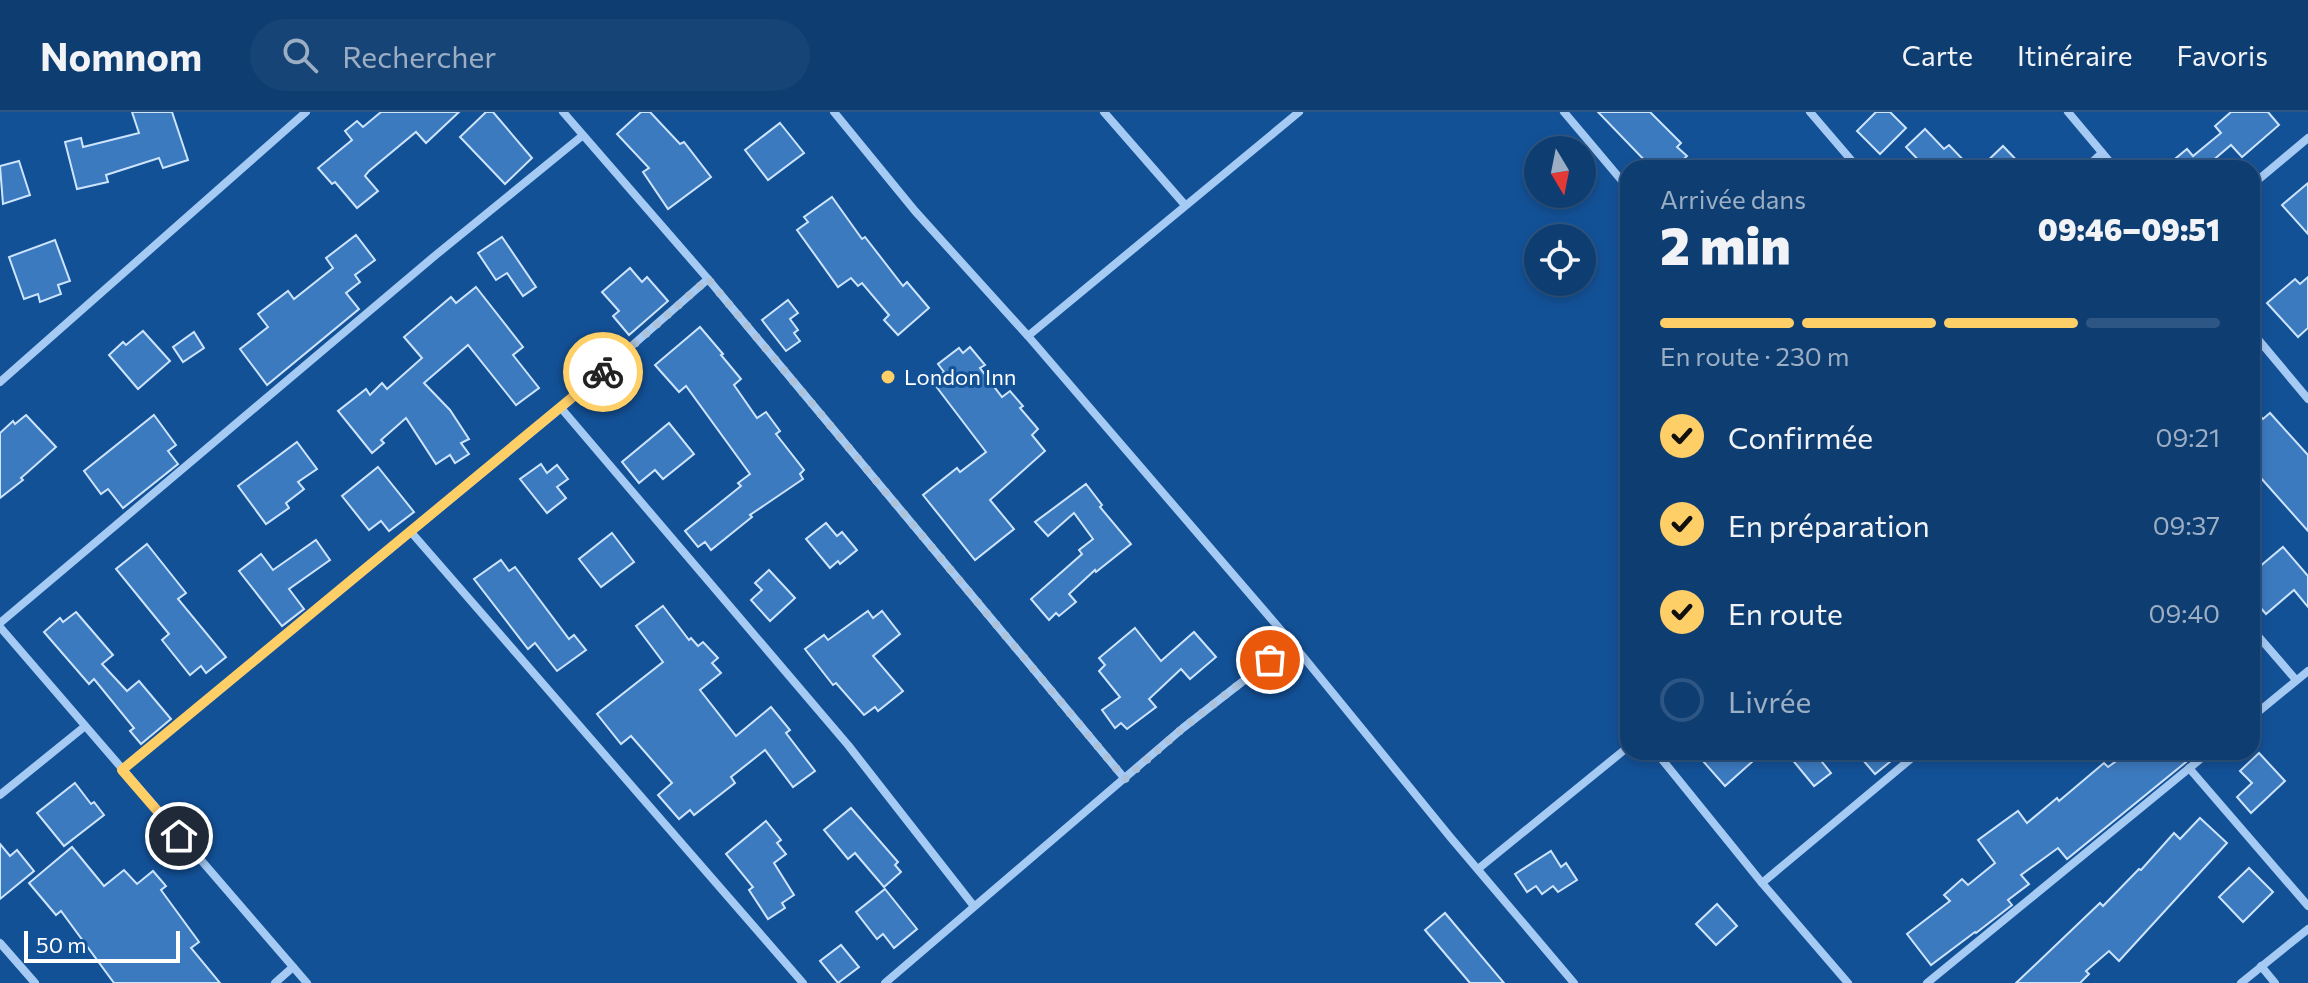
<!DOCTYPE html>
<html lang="fr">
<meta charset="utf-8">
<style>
:root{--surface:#0e3d71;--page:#174476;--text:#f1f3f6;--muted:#9baec3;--line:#2e5684;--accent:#ffcf67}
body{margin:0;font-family:Commissioner,sans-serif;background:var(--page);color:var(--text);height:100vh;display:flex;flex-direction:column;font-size:30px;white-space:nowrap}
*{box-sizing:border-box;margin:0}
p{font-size:26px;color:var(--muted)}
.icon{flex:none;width:44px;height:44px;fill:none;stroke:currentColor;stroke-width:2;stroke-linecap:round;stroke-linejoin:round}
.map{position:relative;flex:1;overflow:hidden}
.drawer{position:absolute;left:1620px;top:48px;width:640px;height:600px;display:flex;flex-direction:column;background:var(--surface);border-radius:24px;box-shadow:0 4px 12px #0003,0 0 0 2px var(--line)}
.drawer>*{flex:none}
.needle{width:52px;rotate:170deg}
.controls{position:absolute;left:1524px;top:24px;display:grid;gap:16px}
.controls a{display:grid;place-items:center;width:72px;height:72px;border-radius:50%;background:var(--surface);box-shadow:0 4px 12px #0003,0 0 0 2px var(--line);font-size:40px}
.scale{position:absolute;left:24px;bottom:20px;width:156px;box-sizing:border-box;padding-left:8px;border:4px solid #fff;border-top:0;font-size:22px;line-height:28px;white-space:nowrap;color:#fff;-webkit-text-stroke:6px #135197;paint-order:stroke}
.pin{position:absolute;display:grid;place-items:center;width:68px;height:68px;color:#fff;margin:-34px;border:4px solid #fff;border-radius:50%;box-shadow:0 2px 8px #0007}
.courier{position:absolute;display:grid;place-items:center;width:80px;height:80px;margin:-40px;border:6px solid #ffcf67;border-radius:50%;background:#fff;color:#222;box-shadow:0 2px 10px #0007}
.head em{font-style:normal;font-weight:800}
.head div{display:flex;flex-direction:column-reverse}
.head{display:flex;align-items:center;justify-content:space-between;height:136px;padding:0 40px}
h1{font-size:52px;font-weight:800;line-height:60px}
.bar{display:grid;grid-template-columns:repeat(4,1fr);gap:12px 8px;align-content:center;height:96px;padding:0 40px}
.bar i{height:10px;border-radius:6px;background:var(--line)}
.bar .selected{background:var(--accent)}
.bar p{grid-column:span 4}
ol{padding:0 40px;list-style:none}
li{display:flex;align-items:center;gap:24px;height:88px}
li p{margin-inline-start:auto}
li .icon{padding:8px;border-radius:50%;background:var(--accent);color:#111;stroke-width:4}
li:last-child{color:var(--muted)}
li i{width:44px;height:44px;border:4px solid var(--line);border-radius:50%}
header{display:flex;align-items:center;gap:48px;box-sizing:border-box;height:112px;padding:0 40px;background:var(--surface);border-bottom:2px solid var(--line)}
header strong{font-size:38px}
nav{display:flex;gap:44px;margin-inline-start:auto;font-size:28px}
.search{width:560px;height:72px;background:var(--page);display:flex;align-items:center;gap:20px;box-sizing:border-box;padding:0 28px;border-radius:44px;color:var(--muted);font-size:30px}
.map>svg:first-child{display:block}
.building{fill:#3c7abf;stroke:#cde4fd;stroke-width:2}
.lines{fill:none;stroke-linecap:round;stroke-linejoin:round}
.street{stroke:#a5caf3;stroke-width:8}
.done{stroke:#acc2db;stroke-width:8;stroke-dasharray:0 14.4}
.route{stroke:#ffcf67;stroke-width:10}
.poi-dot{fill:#ffcf67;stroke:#135197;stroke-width:3}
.labels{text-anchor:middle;stroke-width:6;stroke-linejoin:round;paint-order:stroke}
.poi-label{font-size:22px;fill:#fff;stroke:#135197;text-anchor:start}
</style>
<header>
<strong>Nomnom</strong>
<div class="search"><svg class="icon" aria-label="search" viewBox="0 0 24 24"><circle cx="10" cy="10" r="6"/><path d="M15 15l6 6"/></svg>Rechercher</div>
<nav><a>Carte</a><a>Itinéraire</a><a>Favoris</a></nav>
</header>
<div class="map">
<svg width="2308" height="871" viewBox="0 0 2308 871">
<rect width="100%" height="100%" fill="#135197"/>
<g class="building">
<path d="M 132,0 L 172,0 L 188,48 L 163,56 L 159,46 L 106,63 L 108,70 L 77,77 L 65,30 L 81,26 L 83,35 L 139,21 Z"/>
<path d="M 381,0 L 459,0 L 426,31 L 416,20 L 369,59 L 365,64 L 378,79 L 357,96 L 335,70 L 332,72 L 318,56 L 352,28 L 345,19 L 357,9 L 363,15 Z"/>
<path d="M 486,0 L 493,0 L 532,46 L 505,72 L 460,25 Z"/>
<path d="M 641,0 L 650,0 L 680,32 L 684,30 L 711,65 L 668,97 L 643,60 L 649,56 L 617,22 Z"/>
<path d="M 1598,0 L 1650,0 L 1681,31 L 1677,35 L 1687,44 L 1674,56 L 1652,56 Z"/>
<path d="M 1876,0 L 1890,0 L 1906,16 L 1880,42 L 1857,19 Z"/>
<path d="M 2231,0 L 2268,0 L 2279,13 L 2242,45 L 2231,33 L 2204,56 L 2164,56 L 2187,37 L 2193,44 L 2221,21 L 2215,14 Z"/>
<path d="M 780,11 L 804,41 L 768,68 L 745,38 Z"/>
<path d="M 1925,17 L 1944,37 L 1949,33 L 1971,56 L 1926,56 L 1906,35 Z"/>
<path d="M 2003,34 L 2024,56 L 1980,56 Z"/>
<path d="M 19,49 L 30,83 L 3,92 L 0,54 Z"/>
<path d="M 2308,71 L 2308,122 L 2282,93 Z"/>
<path d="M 832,85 L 862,127 L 865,125 L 903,174 L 907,170 L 929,196 L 898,223 L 884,208 L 889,203 L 862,171 L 858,174 L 851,166 L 838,175 L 797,118 L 808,110 L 804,105 Z"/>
<path d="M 356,123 L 375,148 L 355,163 L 360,170 L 346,181 L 359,197 L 267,273 L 240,237 L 268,215 L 258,202 L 288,179 L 294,187 L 333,156 L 326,146 Z"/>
<path d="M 502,125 L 536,175 L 523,184 L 507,161 L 496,168 L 478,141 Z"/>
<path d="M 55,128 L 70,169 L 58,173 L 61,182 L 40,190 L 38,182 L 24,187 L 9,145 Z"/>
<path d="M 630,156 L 642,170 L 647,165 L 668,189 L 629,223 L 613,204 L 619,199 L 602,180 Z"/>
<path d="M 2308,165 L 2308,216 L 2298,225 L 2267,191 L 2295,167 L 2300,172 Z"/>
<path d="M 476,175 L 523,235 L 513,243 L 539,276 L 516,293 L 468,233 L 424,271 L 450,298 L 469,327 L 461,331 L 469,342 L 455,351 L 450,343 L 436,352 L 406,306 L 381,328 L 384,331 L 372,341 L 338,299 L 366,277 L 370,283 L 382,271 L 387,277 L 422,246 L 404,225 L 451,185 L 456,191 Z"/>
<path d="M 788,188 L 798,201 L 790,207 L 798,218 L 794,221 L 800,229 L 786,239 L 762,208 Z"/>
<path d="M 700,215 L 723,242 L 721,243 L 741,267 L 734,273 L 757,306 L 766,300 L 780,319 L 776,322 L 804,358 L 800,362 L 803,367 L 750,403 L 752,405 L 711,438 L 705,430 L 698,435 L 685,419 L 741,374 L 738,371 L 750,362 L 686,274 L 679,280 L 655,253 Z"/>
<path d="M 143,219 L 170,249 L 138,277 L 109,243 L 123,230 L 126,233 Z"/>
<path d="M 194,220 L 204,236 L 183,250 L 173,235 Z"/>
<path d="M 970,235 L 985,253 L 980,256 L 1002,285 L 1010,279 L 1023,294 L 1020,296 L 1038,317 L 1032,323 L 1045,339 L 990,388 L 1014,417 L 975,448 L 923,383 L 957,356 L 960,360 L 986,340 L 932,269 L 944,260 L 938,252 L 959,236 L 963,241 Z"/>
<path d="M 2252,296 L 2263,307 L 2270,301 L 2308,343 L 2308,419 L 2252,356 Z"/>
<path d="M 26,303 L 56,335 L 21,366 L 23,368 L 0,386 L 0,321 L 13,309 L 15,312 Z"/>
<path d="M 154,303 L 176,333 L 168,339 L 178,352 L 123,396 L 108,377 L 101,382 L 84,359 Z"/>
<path d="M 669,311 L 694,342 L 663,367 L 655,358 L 639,371 L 622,350 Z"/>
<path d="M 297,330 L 317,357 L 298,370 L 304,377 L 286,391 L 289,396 L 266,412 L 238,374 Z"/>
<path d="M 541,352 L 547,361 L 557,353 L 568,367 L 557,375 L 566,386 L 547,401 L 520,367 Z"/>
<path d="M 378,355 L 414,400 L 389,419 L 381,409 L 369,418 L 342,384 Z"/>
<path d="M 1086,372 L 1102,393 L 1100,395 L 1131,432 L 1096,460 L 1095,458 L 1069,482 L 1076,490 L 1059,504 L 1056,501 L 1049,508 L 1031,487 L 1082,442 L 1079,438 L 1093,427 L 1074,401 L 1048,424 L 1035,410 Z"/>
<path d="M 826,411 L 837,424 L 842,420 L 857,438 L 840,452 L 838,449 L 830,456 L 806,427 Z"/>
<path d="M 612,421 L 634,450 L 601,475 L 579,447 Z"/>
<path d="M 316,428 L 330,448 L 289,477 L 304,497 L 282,514 L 239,459 L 261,442 L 273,458 Z"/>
<path d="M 147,432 L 186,481 L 178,487 L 226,545 L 206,561 L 201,554 L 190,563 L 162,528 L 169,522 L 116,457 Z"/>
<path d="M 2283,435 L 2308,464 L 2308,495 L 2294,478 L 2266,502 L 2252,486 L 2252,461 Z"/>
<path d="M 501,448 L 509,459 L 515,455 L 569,527 L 574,523 L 586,538 L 557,559 L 535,531 L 528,537 L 474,467 Z"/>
<path d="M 769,458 L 795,486 L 770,509 L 751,488 L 762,478 L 755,471 Z"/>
<path d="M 663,494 L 689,528 L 691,526 L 698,534 L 703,530 L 718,546 L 712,551 L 721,561 L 700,578 L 736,624 L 771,595 L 790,618 L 786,621 L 815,659 L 793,675 L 765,638 L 731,665 L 735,671 L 694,703 L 690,698 L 679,707 L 658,683 L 672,671 L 631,624 L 621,632 L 597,602 L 663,550 L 636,514 Z"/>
<path d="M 868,499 L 873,506 L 882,499 L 900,522 L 873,544 L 903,579 L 878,599 L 875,595 L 864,603 L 836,571 L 833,573 L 805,537 L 824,523 L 828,528 Z"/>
<path d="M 76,500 L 113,543 L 102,552 L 127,579 L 139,569 L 171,607 L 141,632 L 130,619 L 134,616 L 94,567 L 89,572 L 44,520 L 60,506 L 63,510 Z"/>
<path d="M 1135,516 L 1161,549 L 1194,520 L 1216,545 L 1190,567 L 1181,557 L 1149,587 L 1156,595 L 1127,617 L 1121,611 L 1115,616 L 1102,598 L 1120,585 L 1099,559 L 1105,553 L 1099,546 Z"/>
<path d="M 1695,640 L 1745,640 L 1753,649 L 1725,674 Z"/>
<path d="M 1786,640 L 1814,640 L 1831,661 L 1814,674 Z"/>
<path d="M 1856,640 L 1902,640 L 1875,662 Z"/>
<path d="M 2129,640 L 2178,640 L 2186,650 L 2067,747 L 2058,736 L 2021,763 L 2029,772 L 2008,788 L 2012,793 L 1976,821 L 1975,820 L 1931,853 L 1907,822 L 1950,789 L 1944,783 L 1962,767 L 1968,773 L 1995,751 L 1978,728 L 2018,699 L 2027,711 L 2057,686 L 2059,689 L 2104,651 L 2108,655 Z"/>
<path d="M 2259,641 L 2285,669 L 2251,701 L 2237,685 L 2252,671 L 2240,659 Z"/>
<path d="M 75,671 L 91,692 L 94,690 L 104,703 L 64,734 L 37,701 Z"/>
<path d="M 851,696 L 898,750 L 895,753 L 901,760 L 884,775 L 855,741 L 848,747 L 824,718 Z"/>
<path d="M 2200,706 L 2227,731 L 2119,849 L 2109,839 L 2086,859 L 2089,862 L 2080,871 L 2016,871 L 2100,791 L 2103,794 L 2139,757 L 2141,758 L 2174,721 L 2180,727 Z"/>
<path d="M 766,709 L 781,728 L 777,731 L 786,742 L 774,751 L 794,783 L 782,791 L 785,796 L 768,807 L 749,778 L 753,775 L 726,742 Z"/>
<path d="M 0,732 L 10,744 L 17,738 L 34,759 L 0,787 Z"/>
<path d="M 72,735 L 104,774 L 124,758 L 137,772 L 153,759 L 166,774 L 161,778 L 199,830 L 191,836 L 220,871 L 114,871 L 61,799 L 56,803 L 29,771 Z"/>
<path d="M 1551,739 L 1561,755 L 1566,751 L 1577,768 L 1558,780 L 1553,774 L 1542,782 L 1536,774 L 1527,780 L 1515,762 Z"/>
<path d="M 2249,756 L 2273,780 L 2243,810 L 2219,785 Z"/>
<path d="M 885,777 L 917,817 L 894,836 L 883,822 L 877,827 L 856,800 Z"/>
<path d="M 1717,792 L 1737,814 L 1716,833 L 1696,812 Z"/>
<path d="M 1445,801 L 1504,871 L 1470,871 L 1425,818 Z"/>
<path d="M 841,833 L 859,855 L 838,871 L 820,849 Z"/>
</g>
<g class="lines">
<g class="street">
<path d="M 563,0 L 708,167 L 1125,667"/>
<path d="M 834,0 L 915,99 L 1028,224 L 1292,531 L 1451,726 L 1574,871"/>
<path d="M 1104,0 L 1185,93"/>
<path d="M 1564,0 L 1628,76"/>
<path d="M 1810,0 L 1858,56"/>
<path d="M 2068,0 L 2115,56"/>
<path d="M 2086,56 L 2102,41"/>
<path d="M 2252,73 L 2308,26"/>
<path d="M 2252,220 L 2308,287"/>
<path d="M 1028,224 L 1299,0"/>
<path d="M 0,270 L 306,0"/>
<path d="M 561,296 L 848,633 L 973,793"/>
<path d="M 411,420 L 803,871"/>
<path d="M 0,511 L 437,142 L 582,24"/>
<path d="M 0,515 L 307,871"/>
<path d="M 2252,517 L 2296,568"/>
<path d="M 2252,605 L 2308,559"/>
<path d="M 1656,640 L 1762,771 L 1848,871"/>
<path d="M 2189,656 L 2308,794"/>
<path d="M 122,658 L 561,296 L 708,167"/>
<path d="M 0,683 L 84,615"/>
<path d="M 1478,757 L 1628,635"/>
<path d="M 1762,771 L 1919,640"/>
<path d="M 0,831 L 35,871"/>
<path d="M 2261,854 L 2275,871"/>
<path d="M 275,871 L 293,855"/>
<path d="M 885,871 L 1183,616 L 1292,531"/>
<path d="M 1927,871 L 2209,640"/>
<path d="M 2241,871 L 2308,817"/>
</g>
</g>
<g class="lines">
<path class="done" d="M 603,260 L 708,167 L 1125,667 L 1183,616 L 1270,548"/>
<path class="route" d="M 179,724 L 122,658 L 603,260"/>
</g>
<circle class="poi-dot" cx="888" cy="265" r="8"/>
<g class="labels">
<g class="poi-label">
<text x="904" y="273">London Inn</text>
</g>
</g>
</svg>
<div class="controls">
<a><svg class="needle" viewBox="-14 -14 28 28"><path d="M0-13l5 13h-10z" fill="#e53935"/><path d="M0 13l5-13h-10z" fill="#9baec3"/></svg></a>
<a><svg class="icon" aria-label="locate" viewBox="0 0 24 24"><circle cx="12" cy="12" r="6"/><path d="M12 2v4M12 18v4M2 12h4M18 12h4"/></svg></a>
</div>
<div class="scale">50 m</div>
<div class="pin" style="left:1270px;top:548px;background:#ea580c"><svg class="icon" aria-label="bag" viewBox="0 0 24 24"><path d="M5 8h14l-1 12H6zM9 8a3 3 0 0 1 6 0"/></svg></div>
<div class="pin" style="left:179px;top:724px;background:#1f2937"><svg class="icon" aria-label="home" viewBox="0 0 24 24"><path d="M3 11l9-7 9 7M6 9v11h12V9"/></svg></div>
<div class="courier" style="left:603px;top:260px"><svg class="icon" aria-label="bike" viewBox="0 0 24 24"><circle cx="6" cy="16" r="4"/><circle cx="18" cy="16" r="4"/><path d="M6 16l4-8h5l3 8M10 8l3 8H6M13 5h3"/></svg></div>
<section class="drawer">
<div class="head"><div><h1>2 min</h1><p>Arrivée dans</p></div><em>09:46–09:51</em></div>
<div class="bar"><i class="selected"></i><i class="selected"></i><i class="selected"></i><i></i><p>En route · 230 m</p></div>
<ol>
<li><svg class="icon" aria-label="check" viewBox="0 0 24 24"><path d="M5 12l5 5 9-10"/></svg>Confirmée<p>09:21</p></li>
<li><svg class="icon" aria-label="check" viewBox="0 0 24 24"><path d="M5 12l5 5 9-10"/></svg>En préparation<p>09:37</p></li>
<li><svg class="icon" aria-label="check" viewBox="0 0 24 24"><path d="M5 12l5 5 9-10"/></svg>En route<p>09:40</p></li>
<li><i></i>Livrée</li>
</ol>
</section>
</div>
